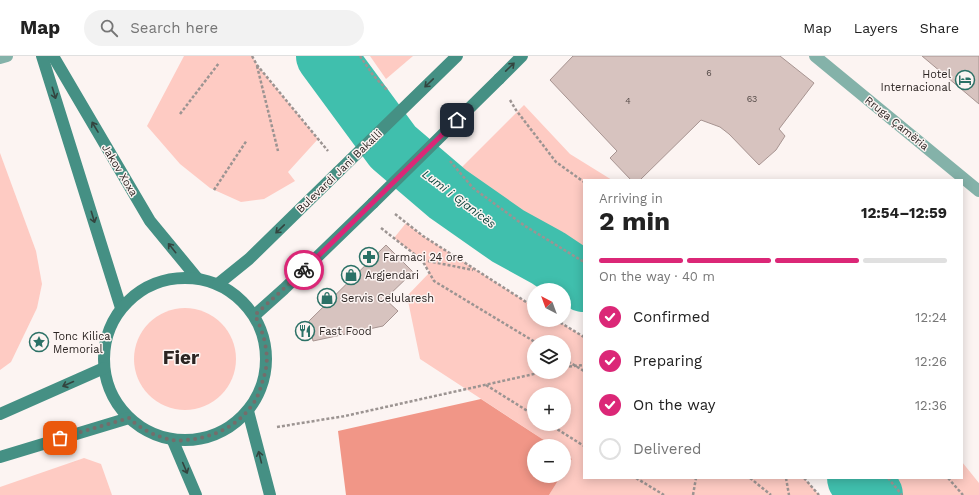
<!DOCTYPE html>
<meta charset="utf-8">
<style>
:root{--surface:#fff;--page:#f2f2f2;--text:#222;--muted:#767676;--line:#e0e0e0;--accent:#db2777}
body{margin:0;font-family:"Work Sans",sans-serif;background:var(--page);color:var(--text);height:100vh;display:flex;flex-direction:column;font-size:15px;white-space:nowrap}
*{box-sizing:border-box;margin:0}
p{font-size:13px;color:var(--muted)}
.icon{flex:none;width:22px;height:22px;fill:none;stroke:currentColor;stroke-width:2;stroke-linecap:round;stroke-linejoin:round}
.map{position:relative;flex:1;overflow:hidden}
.sheet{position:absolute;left:583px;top:123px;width:380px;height:300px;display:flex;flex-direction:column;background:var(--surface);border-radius:0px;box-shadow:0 2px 10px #0003}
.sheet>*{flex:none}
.needle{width:26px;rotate:319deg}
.controls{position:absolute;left:527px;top:227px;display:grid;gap:8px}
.controls a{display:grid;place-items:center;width:44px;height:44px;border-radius:50%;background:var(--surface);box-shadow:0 2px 10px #0003;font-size:20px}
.pin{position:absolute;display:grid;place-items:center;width:34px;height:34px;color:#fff;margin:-17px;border-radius:8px;box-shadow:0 2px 6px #0006}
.courier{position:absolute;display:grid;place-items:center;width:40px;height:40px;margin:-20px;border:3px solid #db2777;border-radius:50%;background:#fff;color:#222;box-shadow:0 1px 5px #0007}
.head em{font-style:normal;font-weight:700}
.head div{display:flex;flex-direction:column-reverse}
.head{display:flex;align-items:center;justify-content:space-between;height:68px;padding:0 16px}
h1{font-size:26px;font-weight:700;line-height:30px}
.bar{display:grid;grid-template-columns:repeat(4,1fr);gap:6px 4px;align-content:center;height:48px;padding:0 16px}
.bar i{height:5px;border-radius:3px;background:var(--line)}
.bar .on{background:var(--accent)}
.bar p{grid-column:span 4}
ol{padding:0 16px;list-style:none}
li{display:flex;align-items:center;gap:12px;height:44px}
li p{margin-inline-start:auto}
li .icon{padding:4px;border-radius:50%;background:var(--accent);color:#fff;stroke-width:4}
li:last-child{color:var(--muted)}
li i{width:22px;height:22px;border:2px solid var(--line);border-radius:50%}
header{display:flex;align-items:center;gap:24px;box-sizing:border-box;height:56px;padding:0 20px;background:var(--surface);border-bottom:1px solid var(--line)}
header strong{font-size:19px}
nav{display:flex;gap:22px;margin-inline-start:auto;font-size:14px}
.search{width:280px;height:36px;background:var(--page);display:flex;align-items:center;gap:10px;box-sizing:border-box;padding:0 14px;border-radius:22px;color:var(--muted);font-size:15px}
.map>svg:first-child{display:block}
.green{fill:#fecbc3;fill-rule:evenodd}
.forest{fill:#f19687}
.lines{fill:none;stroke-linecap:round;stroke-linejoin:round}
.river{stroke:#40bfad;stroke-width:60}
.building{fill:#d7c3bf;stroke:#a79491}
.path{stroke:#9c9492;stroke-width:2.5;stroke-dasharray:3 2;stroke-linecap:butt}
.street{stroke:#84b2a9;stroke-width:12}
.secondary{stroke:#459084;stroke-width:12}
.secondary-bridge{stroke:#459084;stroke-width:12}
.oneway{stroke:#33443f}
.done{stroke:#746d6b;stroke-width:4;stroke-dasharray:0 7.2}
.route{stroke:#db2777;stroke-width:5}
.labels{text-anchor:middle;stroke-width:3;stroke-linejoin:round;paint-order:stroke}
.number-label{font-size:9px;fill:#564c49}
.poi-label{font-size:11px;fill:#2b2422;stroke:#fcf4f2;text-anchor:start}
.street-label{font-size:11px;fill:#2b2422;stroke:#fcf4f2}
.water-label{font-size:12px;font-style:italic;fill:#114840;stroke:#fcf4f2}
.town-label{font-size:19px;font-weight:bold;fill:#2b2422;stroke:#fcf4f2}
</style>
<header>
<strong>Map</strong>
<div class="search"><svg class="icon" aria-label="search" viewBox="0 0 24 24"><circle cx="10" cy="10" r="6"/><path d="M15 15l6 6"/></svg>Search here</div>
<nav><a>Map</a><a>Layers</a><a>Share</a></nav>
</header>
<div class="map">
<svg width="979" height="439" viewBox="0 0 979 439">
<rect width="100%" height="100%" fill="#fcf4f2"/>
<g class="green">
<path d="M 184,0 L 252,0 L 257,9 L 318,83 L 288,116 L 295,125 L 264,143 L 241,146 L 210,132 L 180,108 L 147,70 Z"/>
<path d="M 370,0 L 413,0 L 386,23 Z"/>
<path d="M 524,49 L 570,98 L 612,124 L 584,124 L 584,206 C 540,179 493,153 458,115 Z"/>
<path d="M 0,97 L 36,195 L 42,228 L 37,252 L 11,306 L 0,314 Z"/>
<path d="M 406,167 L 423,180 L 534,251 L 534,264 L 556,264 L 584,281 L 584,422 L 804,422 L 819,439 L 549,439 L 561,420 L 564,420 L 564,415 L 572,403 L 564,397 L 564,390 L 553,390 L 420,303 L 407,240 L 430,216 L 422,204 L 394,182 ZM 534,286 L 564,286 L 564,316 L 534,316 ZM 534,338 L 564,338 L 564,368 L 534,368 Z"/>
<circle cx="185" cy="303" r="51"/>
<path d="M 84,402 L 101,408 L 112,439 L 0,439 L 0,431 Z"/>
<path d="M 962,406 L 979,427 L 979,439 L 902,439 L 888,422 L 962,422 Z"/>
</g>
<g class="forest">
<path d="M 481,343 L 553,390 L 534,390 L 534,420 L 561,420 L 549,439 L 346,439 L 338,375 Z"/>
<path d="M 564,397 L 572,403 L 564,415 Z"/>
</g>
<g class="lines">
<g class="river">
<path d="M 326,0 L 393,91 L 448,138 L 508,180 L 548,202 L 584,226"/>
<path d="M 857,422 L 873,439"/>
</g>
</g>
<g class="building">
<path d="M 573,0 L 780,0 L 814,27 L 779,73 L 785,80 L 776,94 L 759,109 L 729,78 L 720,71 L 701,64 L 640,124 L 631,124 L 610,102 L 617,95 L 550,24 Z"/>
<path d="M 922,0 L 979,0 L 979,48 Z"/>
<path d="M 386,189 L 413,216 L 385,243 L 398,255 L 383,270 L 313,285 L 309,265 Z"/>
</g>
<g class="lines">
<g class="path">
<path d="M 252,0 L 257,9 L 328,95"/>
<path d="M 360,0 L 373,19 L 388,35"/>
<path d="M 257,10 L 278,95"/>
<path d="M 510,44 L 516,54 L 556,106 L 584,126"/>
<path d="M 180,58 L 219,7"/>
<path d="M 450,105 L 473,132 L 525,170 L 584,206"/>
<path d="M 214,134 L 247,84"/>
<path d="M 395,158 L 423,180 L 534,251"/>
<path d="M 381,172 L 422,204 L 434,225 L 535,286"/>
<path d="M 423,204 L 473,214"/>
<path d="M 556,264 L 584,281"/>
<path d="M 564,303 L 584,315"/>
<path d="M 564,311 L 584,309"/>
<path d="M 486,329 L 534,359"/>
<path d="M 549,368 L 584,390"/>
<path d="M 277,371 L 345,360 L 543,316"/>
<path d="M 636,422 L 664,439"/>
<path d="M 750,422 L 771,439"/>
<path d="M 786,422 L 789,439"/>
<path d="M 804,422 L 819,439"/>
<path d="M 888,422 L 902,439"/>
<path d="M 948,422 L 963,439"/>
<path d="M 693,439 L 696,422"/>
</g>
<g class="street">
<path d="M 815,0 L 979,135"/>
<path d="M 0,2 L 7,0"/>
</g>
<g class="secondary">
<path d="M 42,0 L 121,252"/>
<path d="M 53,0 L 150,165 L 197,222"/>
<path d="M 499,23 L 522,0"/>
<circle cx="185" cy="303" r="81"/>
<path d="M 218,228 L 249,203 L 338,116"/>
<path d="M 255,259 L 284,233 L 373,147"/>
<path d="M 248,355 L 270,439"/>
<path d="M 0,358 L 104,312"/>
<path d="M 173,385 L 196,439"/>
<path d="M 0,401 L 129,362"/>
</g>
<g class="secondary-bridge">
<path d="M 338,116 L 457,0"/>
<path d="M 373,147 L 499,23"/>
</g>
</g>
<defs><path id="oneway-shaft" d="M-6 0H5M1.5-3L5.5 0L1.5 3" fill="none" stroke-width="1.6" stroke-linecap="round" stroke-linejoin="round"/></defs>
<g class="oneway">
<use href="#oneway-shaft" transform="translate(510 11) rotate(-44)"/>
<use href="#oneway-shaft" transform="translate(429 27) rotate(136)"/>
<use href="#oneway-shaft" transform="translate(54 37) rotate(73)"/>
<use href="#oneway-shaft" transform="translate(95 71) rotate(-121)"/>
<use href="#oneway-shaft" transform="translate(93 161) rotate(73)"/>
<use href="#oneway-shaft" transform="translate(280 173) rotate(136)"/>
<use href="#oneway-shaft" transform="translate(172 192) rotate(-129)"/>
<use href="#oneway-shaft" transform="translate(68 328) rotate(156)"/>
<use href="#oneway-shaft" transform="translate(260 401) rotate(-104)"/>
<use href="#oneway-shaft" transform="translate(185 412) rotate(67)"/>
</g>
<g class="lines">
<path class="done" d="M 60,382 L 129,362 C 140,373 157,381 172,384 C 176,385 180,385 184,384 C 210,383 237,371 252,349 C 258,342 260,333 263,324 C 266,315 268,304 266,294 C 265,282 260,270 255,259 L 304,214"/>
<path class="route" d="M 304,214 L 457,64"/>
</g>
<defs>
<symbol id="hotel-ring" viewBox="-11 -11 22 22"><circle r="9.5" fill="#fcf4f2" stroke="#2b7166" stroke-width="1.5"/><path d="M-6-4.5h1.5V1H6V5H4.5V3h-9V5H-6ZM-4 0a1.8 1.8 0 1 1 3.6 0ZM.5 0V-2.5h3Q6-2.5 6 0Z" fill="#2b7166"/></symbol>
<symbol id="pharmacy-ring" viewBox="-11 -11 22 22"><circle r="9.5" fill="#fcf4f2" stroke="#2b7166" stroke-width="1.5"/><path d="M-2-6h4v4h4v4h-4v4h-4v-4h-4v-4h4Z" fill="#2b7166"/></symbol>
<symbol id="shop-ring" viewBox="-11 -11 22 22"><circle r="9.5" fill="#fcf4f2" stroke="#2b7166" stroke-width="1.5"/><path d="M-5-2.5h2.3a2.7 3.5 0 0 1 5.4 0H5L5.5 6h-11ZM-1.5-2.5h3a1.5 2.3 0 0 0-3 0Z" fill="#2b7166"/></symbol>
<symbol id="restaurant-ring" viewBox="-11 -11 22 22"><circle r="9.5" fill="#fcf4f2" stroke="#2b7166" stroke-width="1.5"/><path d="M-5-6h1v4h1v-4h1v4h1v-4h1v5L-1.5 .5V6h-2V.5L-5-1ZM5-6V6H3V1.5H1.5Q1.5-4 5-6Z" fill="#2b7166"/></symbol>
<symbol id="sight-ring" viewBox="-11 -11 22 22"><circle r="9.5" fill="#fcf4f2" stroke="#2b7166" stroke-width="1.5"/><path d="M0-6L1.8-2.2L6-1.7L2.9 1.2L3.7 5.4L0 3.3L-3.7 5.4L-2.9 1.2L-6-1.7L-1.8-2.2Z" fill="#2b7166"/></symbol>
</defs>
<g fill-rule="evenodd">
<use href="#hotel-ring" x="954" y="13" width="22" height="22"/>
<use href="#pharmacy-ring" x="358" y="190" width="22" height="22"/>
<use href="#shop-ring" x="340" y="208" width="22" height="22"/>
<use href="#shop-ring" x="316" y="231" width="22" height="22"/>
<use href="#restaurant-ring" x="294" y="264" width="22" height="22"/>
<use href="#sight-ring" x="28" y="275" width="22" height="22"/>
</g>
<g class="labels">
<g class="number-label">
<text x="709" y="20">6</text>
<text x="752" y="46">63</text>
<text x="628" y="48">4</text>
</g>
<g class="poi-label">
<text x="951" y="22" text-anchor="end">Hotel<tspan x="951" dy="13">Internacional</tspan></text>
<text x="383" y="205">Farmaci 24 ore</text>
<text x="365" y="223">Argjendari</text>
<text x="341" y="246">Servis Celularesh</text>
<text x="319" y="279">Fast Food</text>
<text x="53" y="284">Tonc Kilica<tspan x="53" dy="13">Memorial</tspan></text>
</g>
<g class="street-label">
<text transform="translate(897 67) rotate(39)" y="4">Rruga Çamëria</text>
<text transform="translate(120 114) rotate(59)" y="4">Jakov Xoxa</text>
<text transform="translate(339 115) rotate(-44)" y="4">Bulevardi Jani Bakalli</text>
</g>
<g class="water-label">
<text transform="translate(459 143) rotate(37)" y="4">Lumi i Gjanicës</text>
</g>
<g class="town-label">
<text x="181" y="308">Fier</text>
</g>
</g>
</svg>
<div class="controls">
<a><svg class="needle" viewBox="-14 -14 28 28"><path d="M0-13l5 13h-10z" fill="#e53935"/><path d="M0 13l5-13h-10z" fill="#767676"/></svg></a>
<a><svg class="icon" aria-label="layers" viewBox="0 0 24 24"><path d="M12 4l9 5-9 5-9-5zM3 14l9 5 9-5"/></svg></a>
<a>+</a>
<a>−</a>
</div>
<div class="pin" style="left:60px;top:382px;background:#ea580c"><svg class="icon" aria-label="bag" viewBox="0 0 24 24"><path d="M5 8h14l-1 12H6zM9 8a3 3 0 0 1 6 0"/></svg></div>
<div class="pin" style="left:457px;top:64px;background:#1f2937"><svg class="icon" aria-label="home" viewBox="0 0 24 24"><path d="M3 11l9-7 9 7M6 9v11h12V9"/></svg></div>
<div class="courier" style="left:304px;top:214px"><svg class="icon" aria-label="bike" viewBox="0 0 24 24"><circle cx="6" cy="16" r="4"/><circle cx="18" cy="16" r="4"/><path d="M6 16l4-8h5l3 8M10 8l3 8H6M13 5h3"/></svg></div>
<section class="sheet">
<div class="head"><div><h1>2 min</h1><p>Arriving in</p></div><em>12:54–12:59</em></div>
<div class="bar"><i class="on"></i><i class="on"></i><i class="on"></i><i></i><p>On the way · 40 m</p></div>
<ol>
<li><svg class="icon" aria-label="check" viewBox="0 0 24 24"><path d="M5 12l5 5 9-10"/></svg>Confirmed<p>12:24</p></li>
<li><svg class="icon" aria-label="check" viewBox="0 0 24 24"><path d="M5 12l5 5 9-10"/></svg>Preparing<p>12:26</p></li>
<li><svg class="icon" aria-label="check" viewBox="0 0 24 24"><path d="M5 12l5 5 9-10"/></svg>On the way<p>12:36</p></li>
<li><i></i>Delivered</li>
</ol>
</section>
</div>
